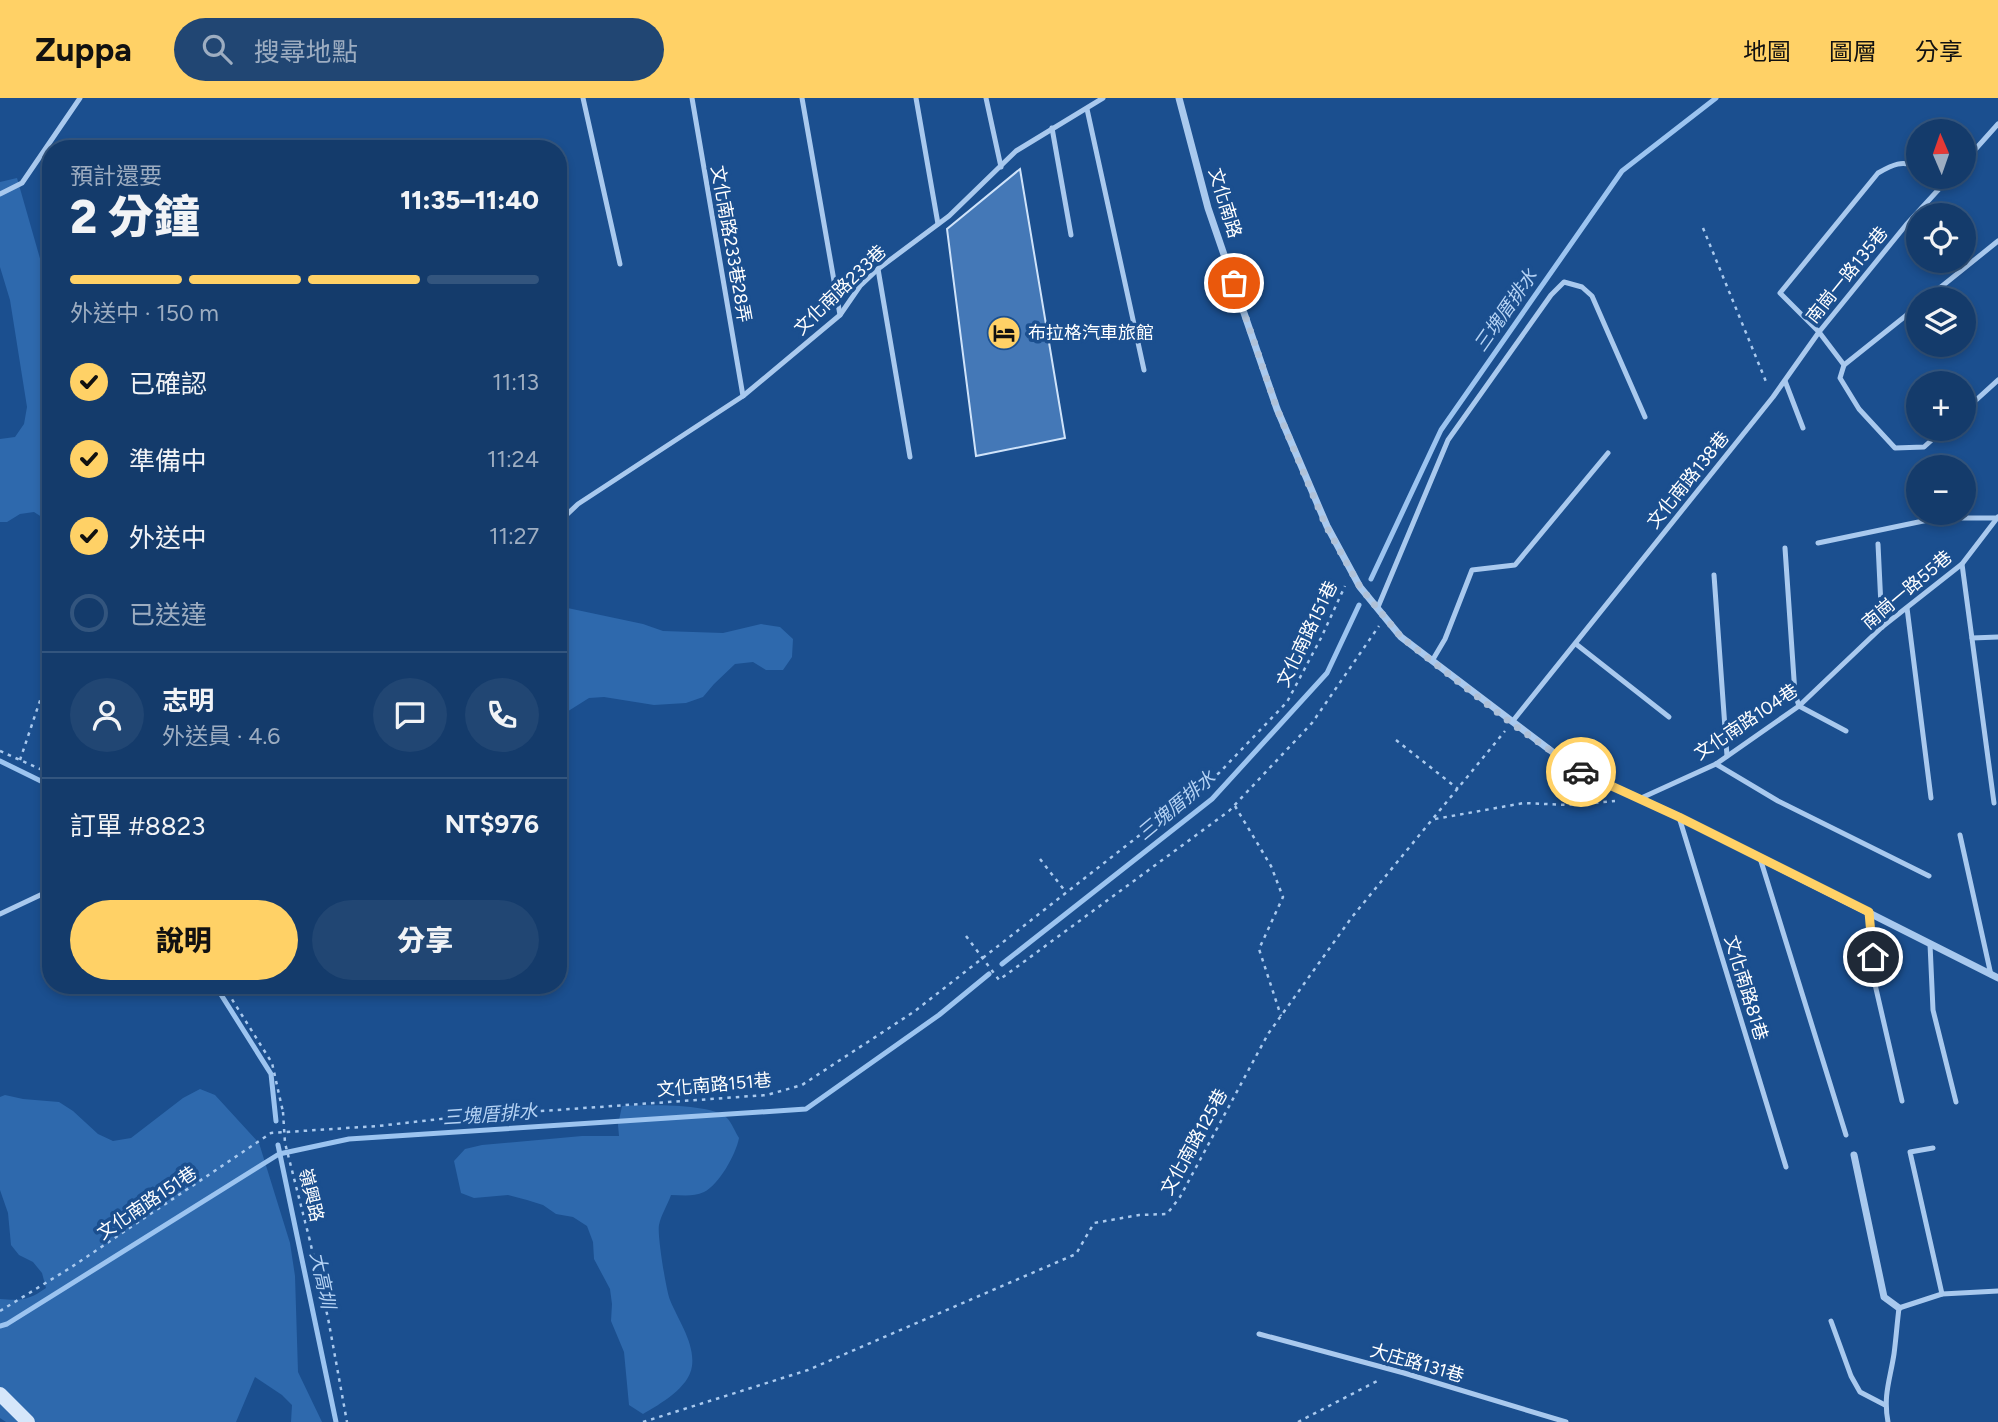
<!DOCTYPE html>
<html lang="zh-TW">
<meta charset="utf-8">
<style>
:root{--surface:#143b6b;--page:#214673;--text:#f1f3f6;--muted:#9dadc1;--line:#33557e;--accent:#ffd166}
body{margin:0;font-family:Figtree,"Noto Sans TC",sans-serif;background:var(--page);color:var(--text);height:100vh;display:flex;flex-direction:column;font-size:26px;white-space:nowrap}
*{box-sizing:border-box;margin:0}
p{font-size:23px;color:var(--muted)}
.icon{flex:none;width:38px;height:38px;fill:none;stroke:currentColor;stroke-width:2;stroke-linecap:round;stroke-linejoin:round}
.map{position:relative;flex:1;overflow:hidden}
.sheet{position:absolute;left:42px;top:42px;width:525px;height:854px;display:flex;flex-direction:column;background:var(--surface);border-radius:28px;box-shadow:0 4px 10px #0003,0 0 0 2px var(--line)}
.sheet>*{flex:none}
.needle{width:46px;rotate:358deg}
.buttons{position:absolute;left:1906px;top:21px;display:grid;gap:14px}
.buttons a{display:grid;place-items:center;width:70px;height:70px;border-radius:50%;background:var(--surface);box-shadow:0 4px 10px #0003,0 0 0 2px var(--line);font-size:35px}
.pin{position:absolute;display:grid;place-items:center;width:60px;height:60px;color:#fff;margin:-30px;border:4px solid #fff;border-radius:50%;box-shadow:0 2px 7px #0007}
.courier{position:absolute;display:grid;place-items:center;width:70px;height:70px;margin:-35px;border:5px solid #ffd166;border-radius:50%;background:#fff;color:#222;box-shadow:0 2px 9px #0007}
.overview em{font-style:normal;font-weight:800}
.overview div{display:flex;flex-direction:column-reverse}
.overview{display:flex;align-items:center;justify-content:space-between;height:119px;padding:0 28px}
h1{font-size:46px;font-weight:800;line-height:52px}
.bar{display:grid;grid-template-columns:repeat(4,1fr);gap:10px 7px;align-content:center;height:84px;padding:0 28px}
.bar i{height:9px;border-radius:5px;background:var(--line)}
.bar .active{background:var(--accent)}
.bar p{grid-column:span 4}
.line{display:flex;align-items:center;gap:18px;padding:0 28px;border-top:2px solid var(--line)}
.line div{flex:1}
.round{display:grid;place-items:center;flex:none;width:74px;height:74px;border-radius:37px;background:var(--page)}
ol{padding:0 28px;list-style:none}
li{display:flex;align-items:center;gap:21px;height:77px}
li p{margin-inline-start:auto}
li .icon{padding:7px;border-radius:50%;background:var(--accent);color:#111;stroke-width:4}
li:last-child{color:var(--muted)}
li i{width:38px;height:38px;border:4px solid var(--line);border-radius:50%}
.action{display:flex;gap:14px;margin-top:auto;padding:14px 28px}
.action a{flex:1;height:80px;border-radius:42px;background:var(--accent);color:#111;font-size:28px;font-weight:800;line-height:80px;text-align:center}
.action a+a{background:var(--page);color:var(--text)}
header{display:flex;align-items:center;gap:42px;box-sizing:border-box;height:98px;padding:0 35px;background:var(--accent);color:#111}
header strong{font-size:33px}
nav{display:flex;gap:38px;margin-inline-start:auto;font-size:24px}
.search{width:490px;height:63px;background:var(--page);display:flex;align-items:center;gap:18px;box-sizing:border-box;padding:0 24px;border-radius:38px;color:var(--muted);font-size:26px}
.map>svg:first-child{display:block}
.green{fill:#2e69ad}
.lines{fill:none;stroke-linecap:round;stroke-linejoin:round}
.stream{stroke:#9cc4f0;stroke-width:5}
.building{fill:#4478b7;stroke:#cfe3fa;stroke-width:2}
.path{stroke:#a9c9ee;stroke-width:2.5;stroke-dasharray:3.5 5;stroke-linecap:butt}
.lane{stroke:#a9c9ee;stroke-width:5}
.street{stroke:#a9c9ee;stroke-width:7}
.secondary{stroke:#d6e6fa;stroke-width:14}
.path-bridge{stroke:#a9c9ee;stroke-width:2.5;stroke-dasharray:3.5 5;stroke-linecap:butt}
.done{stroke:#afc1d8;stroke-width:7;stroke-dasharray:0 12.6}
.route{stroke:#ffd166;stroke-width:9}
.labels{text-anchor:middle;stroke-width:7;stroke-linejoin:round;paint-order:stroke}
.street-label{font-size:18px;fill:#fff;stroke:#1b4f8f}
.poi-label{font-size:18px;fill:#fff;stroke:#1b4f8f;text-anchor:start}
.water-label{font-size:19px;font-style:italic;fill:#b5d3f5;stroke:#1b4f8f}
</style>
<header>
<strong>Zuppa</strong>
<div class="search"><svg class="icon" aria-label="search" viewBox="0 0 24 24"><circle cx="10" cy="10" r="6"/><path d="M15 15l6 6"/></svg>搜尋地點</div>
<nav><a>地圖</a><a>圖層</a><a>分享</a></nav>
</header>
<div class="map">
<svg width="1998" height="1324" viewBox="0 0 1998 1324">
<rect width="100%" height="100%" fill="#1b4f8f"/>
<g class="green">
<path d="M 17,80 L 51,199 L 51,425 L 34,414 L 20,416 L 7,424 L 0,424 L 0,341 L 15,339 L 24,326 L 27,309 L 10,202 L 0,169 L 0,84 Z"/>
<path d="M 558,508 L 643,526 L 663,533 L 723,535 L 761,526 L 780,529 L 793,541 L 792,559 L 783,572 L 766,572 L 753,564 L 735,566 L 714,586 L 703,599 L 686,605 L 654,607 L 604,599 L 589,600 L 562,617 L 558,617 Z"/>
<path d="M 200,991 L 215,997 L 259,1045 L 290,1145 L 295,1178 L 298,1274 L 322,1324 L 291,1324 L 292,1307 L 282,1297 L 255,1279 L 236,1324 L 6,1324 L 0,1320 L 0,1201 C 21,1203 29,1202 46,1190 L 42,1175 L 33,1164 L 19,1157 L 11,1147 L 8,1115 L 0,1092 L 0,999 L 5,997 L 23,1001 L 59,1004 L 73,1013 L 98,1036 L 113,1043 L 131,1040 L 183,1000 Z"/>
<path d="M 622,1008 C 646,1007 711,1005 727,1020 C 732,1025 735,1034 739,1040 C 736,1056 719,1087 704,1094 C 693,1099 682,1097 671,1097 C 668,1106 661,1117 659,1127 C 657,1136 666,1192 670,1202 C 678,1222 695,1245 692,1268 C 689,1290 660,1306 643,1316 L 629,1307 L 624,1254 L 611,1223 L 612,1206 L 610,1191 L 594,1161 L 593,1144 L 587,1128 L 573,1119 L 556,1116 L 543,1107 L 527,1102 L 508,1097 L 474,1100 L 461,1095 L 454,1063 L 465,1051 L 482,1047 L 582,1038 L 619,1038 L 618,1027 Z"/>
</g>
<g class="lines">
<g class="stream">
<path d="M 1371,481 L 1441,332 L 1622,73 L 1716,0"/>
<path d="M 0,663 L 51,688"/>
<path d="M 1002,866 L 1212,701 L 1327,575 L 1359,507"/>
<path d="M 215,887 L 271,976 L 276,1023"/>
<path d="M 278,1047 L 336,1324"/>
<path d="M 0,1228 L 7,1226 L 279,1056 L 349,1041 L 806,1011 L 939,917 L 989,876"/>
</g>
</g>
<path class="building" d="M 1020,71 L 1065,340 L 976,358 L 947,131 Z"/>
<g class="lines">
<g class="path">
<path d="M 1703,130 L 1767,286"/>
<path d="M 1396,642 L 1458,691"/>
<path d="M 0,653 L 51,676"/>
<path d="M 20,662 L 51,570"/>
<path d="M 1235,708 L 1271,768 L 1283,799 L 1259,851 L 1281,918"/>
<path d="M 1435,721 L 1524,705 L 1568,707 L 1615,703"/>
<path d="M 1040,761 L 1065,793"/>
<path d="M 966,838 L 999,882 L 1229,713 L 1312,625 L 1379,528"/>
<path d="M 223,887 L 272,965 L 283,1014"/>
<path d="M 309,1139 L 328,1220 L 347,1324"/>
<path d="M 0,1213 L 70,1170 L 271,1035 L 378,1028 L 458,1019 L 767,997 L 802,987 L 915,913 L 1219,675 L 1287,604 L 1321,540 L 1345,488"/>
<path d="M 643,1324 L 808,1272 L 1076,1156 L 1094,1125 L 1139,1117 L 1167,1116 L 1180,1099 L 1268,936 L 1352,819 L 1505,633"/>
<path d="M 1298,1324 L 1381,1281"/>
</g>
<g class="lane">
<path d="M 583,0 L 620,166"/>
<path d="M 692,0 L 743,298"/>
<path d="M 802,0 L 840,217"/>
<path d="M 916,0 L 938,126"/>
<path d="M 986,0 L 1001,69"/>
<path d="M 1087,11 L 1144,272"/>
<path d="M 1052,30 L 1071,137"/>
<path d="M 1964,64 L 1998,26"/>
<path d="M 1918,70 C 1903,61 1892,67 1878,75 L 1780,195 L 1819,234 L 1844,267 L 1840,280 L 1859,311 L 1895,350 L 1924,349 L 1944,331"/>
<path d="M 1934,79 L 1945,85"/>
<path d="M 0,96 L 22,85 L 80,0"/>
<path d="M 878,171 L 910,359"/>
<path d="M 1926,201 L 1998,143"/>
<path d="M 1844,267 L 1918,208"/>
<path d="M 1785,283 L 1803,330"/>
<path d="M 1964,313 L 1998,282"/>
<path d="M 558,425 L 578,406 L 743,298 L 840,217 L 860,188 L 878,171 L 949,118 L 1016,53 L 1103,0"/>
<path d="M 1818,445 L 1952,417 L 1961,420 L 1996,420"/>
<path d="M 1878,446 L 1882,529"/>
<path d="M 1785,450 L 1795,596 L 1799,608 L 1846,633"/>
<path d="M 1962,466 L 1994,705"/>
<path d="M 1714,477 L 1727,658"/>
<path d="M 1378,509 L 1448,342 L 1551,197 L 1564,184 L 1582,189 L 1592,198 L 1645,319"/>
<path d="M 1907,510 L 1931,700"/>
<path d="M 1972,540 L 1998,539"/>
<path d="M 1576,546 L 1669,619"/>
<path d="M 1432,563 L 1445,541 L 1472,472 L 1515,467 L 1608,355"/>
<path d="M 1512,624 L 1773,299 L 1819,234 L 1906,127 L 1950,79"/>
<path d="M 1716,666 L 1778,703 L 1929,778"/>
<path d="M 1639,701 L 1716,666 L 1799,608 L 1882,529 L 1962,466 L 1998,419"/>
<path d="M 1679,719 L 1786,1069"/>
<path d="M 1960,737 L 1991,877"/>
<path d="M 1760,760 L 1846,1037"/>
<path d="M 1869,814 L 1874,882 L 1902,1003"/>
<path d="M 0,816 L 51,792"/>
<path d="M 1930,846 L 1933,912 L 1956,1004"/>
<path d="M 1933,1050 L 1910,1054 L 1942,1196"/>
<path d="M 1831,1223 L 1851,1278 L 1860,1294 L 1885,1307"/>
<path d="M 1259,1236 L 1404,1275 L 1566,1324"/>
<path d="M 1888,1324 C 1883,1297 1890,1282 1894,1256 C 1896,1241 1897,1226 1899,1210 L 1942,1196 L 1998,1193"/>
</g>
<g class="street">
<path d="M 1179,0 L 1208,110 L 1277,311 L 1327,428 L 1360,489 L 1401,539 L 1575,671 L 1679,719 L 1998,880"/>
<path d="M 1854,1057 L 1884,1199 L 1899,1210"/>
</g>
<path class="secondary" d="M 0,1296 L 28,1324"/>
<path class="path-bridge" d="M 283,1014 L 285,1045 L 309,1139"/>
</g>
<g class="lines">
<path class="done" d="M 1234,185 L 1277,311 L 1326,428 L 1360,489 L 1401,539 L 1511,625 L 1581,674"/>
<path class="route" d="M 1581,674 L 1679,719 L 1869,814 L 1873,859"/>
</g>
<defs>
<symbol id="hotel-disc" viewBox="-11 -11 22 22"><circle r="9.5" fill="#ffd166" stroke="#1b4f8f"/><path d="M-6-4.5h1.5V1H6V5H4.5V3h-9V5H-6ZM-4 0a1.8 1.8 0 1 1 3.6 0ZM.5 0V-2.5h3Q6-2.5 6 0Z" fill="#111"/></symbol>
</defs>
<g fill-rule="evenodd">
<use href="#hotel-disc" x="985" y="216" width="38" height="38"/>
</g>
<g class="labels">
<g class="street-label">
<text transform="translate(1225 105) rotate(73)" y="6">文化南路</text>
<text transform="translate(731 146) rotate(80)" y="6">文化南路233巷28弄</text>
<text transform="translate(1847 177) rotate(-51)" y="6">南崗一路135巷</text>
<text transform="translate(840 192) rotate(-44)" y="6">文化南路233巷</text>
<text transform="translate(1688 382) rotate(-51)" y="6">文化南路138巷</text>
<text transform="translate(1907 492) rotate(-40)" y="6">南崗一路55巷</text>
<text transform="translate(1307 536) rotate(-64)" y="6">文化南路151巷</text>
<text transform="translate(1746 624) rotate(-34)" y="6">文化南路104巷</text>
<text transform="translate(1746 890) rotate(73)" y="6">文化南路81巷</text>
<text transform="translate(714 987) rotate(-5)" y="6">文化南路151巷</text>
<text transform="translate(1194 1044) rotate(-61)" y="6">文化南路125巷</text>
<text transform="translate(311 1097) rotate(76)" y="6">嶺興路</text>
<text transform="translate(147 1105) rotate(-34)" y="6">文化南路151巷</text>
<text transform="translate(1417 1265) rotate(16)" y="6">大庄路131巷</text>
</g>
<g class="poi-label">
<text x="1028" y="241">布拉格汽車旅館</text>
</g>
<g class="water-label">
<text transform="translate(1505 212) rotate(-55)" y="7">三塊厝排水</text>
<text transform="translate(1176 707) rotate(-40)" y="7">三塊厝排水</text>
<text transform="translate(490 1016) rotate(-4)" y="7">三塊厝排水</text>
<text transform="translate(323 1182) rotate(78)" y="7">大高圳</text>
</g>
</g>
</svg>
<div class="buttons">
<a><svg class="needle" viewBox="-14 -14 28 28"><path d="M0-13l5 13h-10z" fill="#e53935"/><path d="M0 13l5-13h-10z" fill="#9dadc1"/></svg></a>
<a><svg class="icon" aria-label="locate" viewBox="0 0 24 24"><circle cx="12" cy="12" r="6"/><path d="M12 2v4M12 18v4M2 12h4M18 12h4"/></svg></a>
<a><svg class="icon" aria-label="layers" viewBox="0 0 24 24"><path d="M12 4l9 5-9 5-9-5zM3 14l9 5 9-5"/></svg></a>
<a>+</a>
<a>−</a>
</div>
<div class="pin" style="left:1234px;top:185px;background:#ea580c"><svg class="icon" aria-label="bag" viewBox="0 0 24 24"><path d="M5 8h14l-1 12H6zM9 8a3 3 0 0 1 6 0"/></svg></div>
<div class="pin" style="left:1873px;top:859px;background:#1f2937"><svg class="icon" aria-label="home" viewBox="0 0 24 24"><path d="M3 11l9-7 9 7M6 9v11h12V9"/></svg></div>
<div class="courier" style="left:1581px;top:674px"><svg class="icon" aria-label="car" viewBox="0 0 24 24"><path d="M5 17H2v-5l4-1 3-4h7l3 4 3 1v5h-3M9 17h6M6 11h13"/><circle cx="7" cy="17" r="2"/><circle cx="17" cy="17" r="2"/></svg></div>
<section class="sheet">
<div class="overview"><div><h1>2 分鐘</h1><p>預計還要</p></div><em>11:35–11:40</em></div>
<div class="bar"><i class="active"></i><i class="active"></i><i class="active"></i><i></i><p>外送中 · 150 m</p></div>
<ol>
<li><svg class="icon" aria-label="check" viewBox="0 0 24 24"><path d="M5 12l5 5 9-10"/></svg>已確認<p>11:13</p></li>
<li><svg class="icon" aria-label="check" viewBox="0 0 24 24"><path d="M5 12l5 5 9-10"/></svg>準備中<p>11:24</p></li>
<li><svg class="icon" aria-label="check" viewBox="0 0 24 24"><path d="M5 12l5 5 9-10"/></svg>外送中<p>11:27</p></li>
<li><i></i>已送達</li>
</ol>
<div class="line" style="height:126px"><a class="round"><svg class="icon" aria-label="person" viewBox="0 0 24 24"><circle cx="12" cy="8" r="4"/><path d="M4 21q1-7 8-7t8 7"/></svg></a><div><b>志明</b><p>外送員 · 4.6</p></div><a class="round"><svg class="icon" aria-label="chat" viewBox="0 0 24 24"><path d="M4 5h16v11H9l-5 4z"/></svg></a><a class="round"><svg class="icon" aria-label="phone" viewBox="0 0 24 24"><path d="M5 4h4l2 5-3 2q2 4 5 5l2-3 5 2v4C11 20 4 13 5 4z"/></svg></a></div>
<div class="line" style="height:91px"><div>訂單 #8823</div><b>NT$976</b></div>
<div class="action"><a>說明</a><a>分享</a></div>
</section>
</div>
